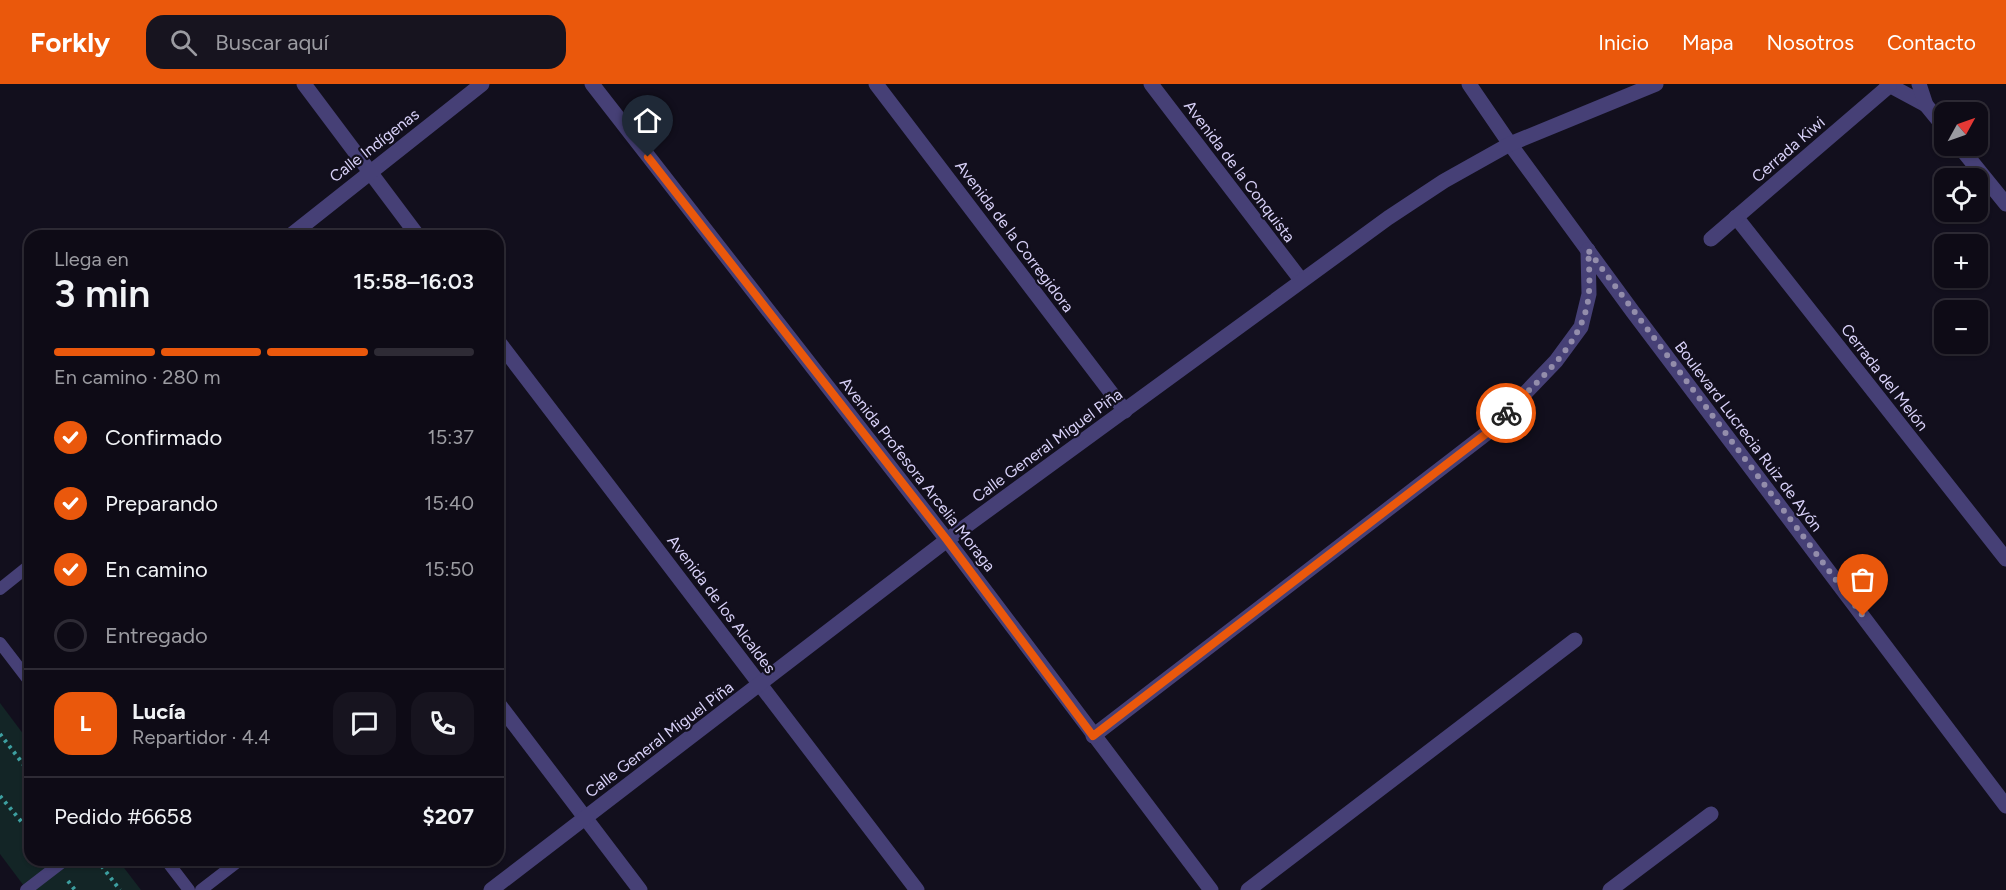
<!DOCTYPE html>
<html lang="es">
<meta charset="utf-8">
<style>
:root{--surface:#0e0b16;--page:#17141f;--text:#f1f3f6;--muted:#9b9ba1;--line:#2e2b35;--accent:#ea580c}
body{margin:0;font-family:Figtree,sans-serif;background:var(--page);color:var(--text);height:100vh;display:flex;flex-direction:column;font-size:22px;white-space:nowrap}
*{box-sizing:border-box;margin:0}
p{font-size:20px;color:var(--muted)}
.icon{flex:none;width:33px;height:33px;fill:none;stroke:currentColor;stroke-width:2;stroke-linecap:round;stroke-linejoin:round}
.map{position:relative;flex:1;overflow:hidden}
.side{position:absolute;left:24px;top:146px;width:480px;height:636px;display:flex;flex-direction:column;background:var(--surface);border-radius:18px;box-shadow:0 2px 4px #0004,0 0 0 2px var(--line)}
.side>*{flex:none}
.needle{width:39px;rotate:50deg}
.fabs{position:absolute;left:1934px;top:18px;display:grid;gap:12px}
.fabs a{display:grid;place-items:center;width:54px;height:54px;border-radius:12px;background:var(--surface);box-shadow:0 2px 4px #0004,0 0 0 2px var(--line);font-size:30px}
.pin{position:absolute;display:grid;place-items:center;width:51px;height:51px;color:#fff;margin:-62px -26px;border-radius:50% 50% 50% 0;rotate:-45deg;box-shadow:0 0 6px #0007}
.pin .icon{rotate:45deg}
.courier{position:absolute;display:grid;place-items:center;width:60px;height:60px;margin:-30px;border:4px solid #ea580c;border-radius:50%;background:#fff;color:#222;box-shadow:0 2px 8px #0007}
.headline em{font-style:normal;font-weight:600}
.headline div{display:flex;flex-direction:column-reverse}
.headline{display:flex;align-items:center;justify-content:space-between;height:102px;padding:0 30px}
h1{font-size:39px;font-weight:600;line-height:45px}
.bar{display:grid;grid-template-columns:repeat(4,1fr);gap:9px 6px;align-content:center;height:72px;padding:0 30px}
.bar i{height:8px;border-radius:4px;background:var(--line)}
.bar .active{background:var(--accent)}
.bar p{grid-column:span 4}
.line{display:flex;align-items:center;gap:15px;padding:0 30px;border-top:2px solid var(--line)}
.line div{flex:1}
.round{display:grid;place-items:center;flex:none;width:63px;height:63px;border-radius:18px;background:var(--page)}
ol{padding:0 30px;list-style:none}
li{display:flex;align-items:center;gap:18px;height:66px}
li p{margin-inline-start:auto}
li .icon{padding:6px;border-radius:50%;background:var(--accent);color:#fff;stroke-width:4}
li:last-child{color:var(--muted)}
li i{width:33px;height:33px;border:3px solid var(--line);border-radius:50%}
header{display:flex;align-items:center;gap:36px;box-sizing:border-box;height:84px;padding:0 30px;background:var(--accent);color:#fff}
header strong{font-size:28px}
nav{display:flex;gap:33px;margin-inline-start:auto;font-size:21px}
.search{width:420px;height:54px;background:var(--page);display:flex;align-items:center;gap:15px;box-sizing:border-box;padding:0 21px;border-radius:18px;color:var(--muted);font-size:22px}
.map>svg:first-child{display:block}
.green{fill:#132526}
.lines{fill:none;stroke-linecap:round;stroke-linejoin:round}
.path{stroke:#3d9fa0;stroke-width:4;stroke-dasharray:3 4.5;stroke-linecap:butt}
.service{stroke:#464076;stroke-width:12}
.minor{stroke:#464076;stroke-width:15}
.tertiary{stroke:#464076;stroke-width:15}
.done{stroke:#938dab;stroke-width:6;stroke-dasharray:0 10.8}
.route{stroke:#ea580c;stroke-width:8}
.labels{text-anchor:middle;stroke-width:4.5;stroke-linejoin:round;paint-order:stroke}
.street-label{font-size:16px;fill:#d8d1f8;stroke:#120f1d}
</style>
<header>
<strong>Forkly</strong>
<div class="search"><svg class="icon" aria-label="search" viewBox="0 0 24 24"><circle cx="10" cy="10" r="6"/><path d="M15 15l6 6"/></svg>Buscar aquí</div>
<nav><a>Inicio</a><a>Mapa</a><a>Nosotros</a><a>Contacto</a></nav>
</header>
<div class="map">
<svg width="2006" height="806" viewBox="0 0 2006 806">
<rect width="100%" height="100%" fill="#120f1d"/>
<path class="green" d="M 0,619 L 30,659 L 30,776 L 118,776 L 141,806 L 27,806 L 0,770 Z"/>
<g class="lines">
<g class="path">
<path d="M 0,650 L 30,689"/>
<path d="M 0,712 L 30,748"/>
<path d="M 97,776 L 120,806"/>
<path d="M 68,797 L 75,806"/>
</g>
<g class="service">
<path d="M 0,505 L 30,481"/>
<path d="M 0,559 L 30,598"/>
<path d="M 166,776 L 189,806"/>
<path d="M 26,806 L 65,776"/>
<path d="M 201,806 L 240,776"/>
</g>
<g class="minor">
<path d="M 304,0 L 418,152"/>
<path d="M 592,0 L 947,456 L 1211,806"/>
<path d="M 876,0 L 1125,327"/>
<path d="M 1151,0 L 1301,196"/>
<path d="M 1887,0 L 1926,21"/>
<path d="M 1919,0 L 1926,21 L 1944,43"/>
<path d="M 1510,60 L 1633,228 L 2006,722"/>
<path d="M 1959,62 L 2006,120"/>
<path d="M 1736,133 L 2006,475"/>
<path d="M 290,152 L 482,0"/>
<path d="M 1711,155 L 1889,2"/>
<path d="M 498,257 L 917,806"/>
<path d="M 498,619 L 640,806"/>
<path d="M 1093,652 L 1487,349 L 1556,277 L 1581,243 L 1589,210 L 1588,166"/>
<path d="M 1248,806 L 1575,556"/>
<path d="M 1610,806 L 1711,730"/>
</g>
<g class="tertiary">
<path d="M 1469,0 L 1510,60"/>
<path d="M 491,806 L 947,456 L 1388,134 L 1444,97 L 1510,60 L 1656,0"/>
</g>
</g>
<g class="lines">
<path class="done" d="M 1506,329 C 1539,295 1586,259 1589,208 C 1590,195 1589,180 1588,166 L 1863,532"/>
<path class="route" d="M 648,73 L 947,456 L 1093,652 L 1487,349 L 1506,329"/>
</g>
<g class="labels">
<g class="street-label">
<text transform="translate(374 61) rotate(-38)" y="6">Calle Indígenas</text>
<text transform="translate(1788 65) rotate(-41)" y="6">Cerrada Kiwi</text>
<text transform="translate(1240 87) rotate(53)" y="6">Avenida de la Conquista</text>
<text transform="translate(1015 152) rotate(53)" y="6">Avenida de la Corregidora</text>
<text transform="translate(1885 293) rotate(52)" y="6">Cerrada del Melón</text>
<text transform="translate(1749 352) rotate(53)" y="6">Boulevard Lucrecia Ruiz de Ayón</text>
<text transform="translate(1047 361) rotate(-36)" y="6">Calle General Miguel Piña</text>
<text transform="translate(918 390) rotate(52)" y="6">Avenida Profesora Arcelia Moraga</text>
<text transform="translate(722 520) rotate(53)" y="6">Avenida de los Alcaldes</text>
<text transform="translate(659 655) rotate(-37)" y="6">Calle General Miguel Piña</text>
</g>
</g>
</svg>
<div class="fabs">
<a><svg class="needle" viewBox="-14 -14 28 28"><path d="M0-13l5 13h-10z" fill="#e53935"/><path d="M0 13l5-13h-10z" fill="#9b9ba1"/></svg></a>
<a><svg class="icon" aria-label="locate" viewBox="0 0 24 24"><circle cx="12" cy="12" r="6"/><path d="M12 2v4M12 18v4M2 12h4M18 12h4"/></svg></a>
<a>+</a>
<a>−</a>
</div>
<div class="pin" style="left:1863px;top:532px;background:#ea580c"><svg class="icon" aria-label="bag" viewBox="0 0 24 24"><path d="M5 8h14l-1 12H6zM9 8a3 3 0 0 1 6 0"/></svg></div>
<div class="pin" style="left:648px;top:73px;background:#1f2937"><svg class="icon" aria-label="home" viewBox="0 0 24 24"><path d="M3 11l9-7 9 7M6 9v11h12V9"/></svg></div>
<div class="courier" style="left:1506px;top:329px"><svg class="icon" aria-label="bike" viewBox="0 0 24 24"><circle cx="6" cy="16" r="4"/><circle cx="18" cy="16" r="4"/><path d="M6 16l4-8h5l3 8M10 8l3 8H6M13 5h3"/></svg></div>
<section class="side">
<div class="headline"><div><h1>3 min</h1><p>Llega en</p></div><em>15:58–16:03</em></div>
<div class="bar"><i class="active"></i><i class="active"></i><i class="active"></i><i></i><p>En camino · 280 m</p></div>
<ol>
<li><svg class="icon" aria-label="check" viewBox="0 0 24 24"><path d="M5 12l5 5 9-10"/></svg>Confirmado<p>15:37</p></li>
<li><svg class="icon" aria-label="check" viewBox="0 0 24 24"><path d="M5 12l5 5 9-10"/></svg>Preparando<p>15:40</p></li>
<li><svg class="icon" aria-label="check" viewBox="0 0 24 24"><path d="M5 12l5 5 9-10"/></svg>En camino<p>15:50</p></li>
<li><i></i>Entregado</li>
</ol>
<div class="line" style="height:108px"><b class="round" style="background:var(--accent);color:#fff">L</b><div><b>Lucía</b><p>Repartidor · 4.4</p></div><a class="round"><svg class="icon" aria-label="chat" viewBox="0 0 24 24"><path d="M4 5h16v11H9l-5 4z"/></svg></a><a class="round"><svg class="icon" aria-label="phone" viewBox="0 0 24 24"><path d="M5 4h4l2 5-3 2q2 4 5 5l2-3 5 2v4C11 20 4 13 5 4z"/></svg></a></div>
<div class="line" style="height:78px"><div>Pedido #6658</div><b>$207</b></div>
</section>
</div>
